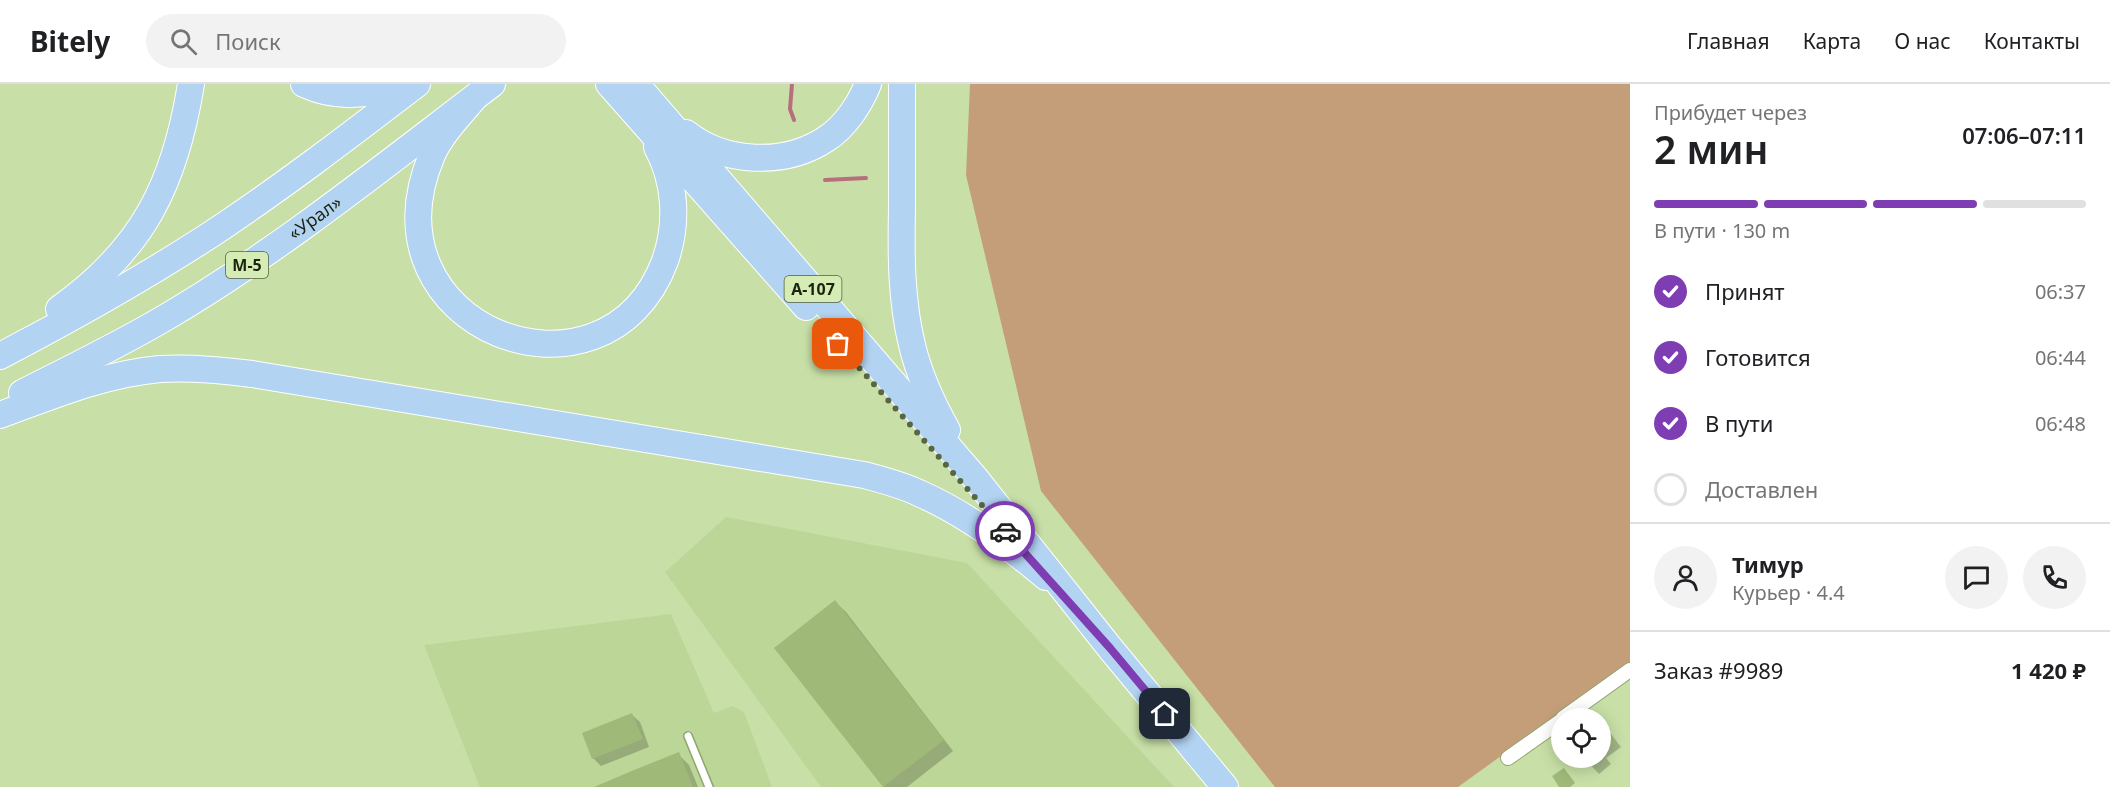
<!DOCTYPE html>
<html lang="ru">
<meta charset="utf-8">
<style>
:root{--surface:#fff;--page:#f2f2f2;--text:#202124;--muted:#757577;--line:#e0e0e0;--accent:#7e3db2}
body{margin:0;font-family:"Noto Sans",sans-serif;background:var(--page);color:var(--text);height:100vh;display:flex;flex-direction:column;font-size:22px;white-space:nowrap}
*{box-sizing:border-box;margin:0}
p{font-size:20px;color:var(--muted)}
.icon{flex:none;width:33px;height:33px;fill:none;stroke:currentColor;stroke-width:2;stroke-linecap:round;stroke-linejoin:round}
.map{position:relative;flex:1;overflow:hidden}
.side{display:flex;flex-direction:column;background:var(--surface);width:480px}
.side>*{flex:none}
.fabs{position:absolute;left:1551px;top:624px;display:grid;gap:12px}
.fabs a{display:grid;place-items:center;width:60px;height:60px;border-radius:50%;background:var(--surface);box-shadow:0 3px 15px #0003;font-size:30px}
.pin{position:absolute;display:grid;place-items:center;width:51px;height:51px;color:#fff;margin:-26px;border-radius:12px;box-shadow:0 3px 9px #0006}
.courier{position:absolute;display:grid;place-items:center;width:60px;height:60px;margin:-30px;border:4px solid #7e3db2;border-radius:50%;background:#fff;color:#222;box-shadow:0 2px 8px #0007}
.summary em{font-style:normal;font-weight:600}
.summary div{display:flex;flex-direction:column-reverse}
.summary{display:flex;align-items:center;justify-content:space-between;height:102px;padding:0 24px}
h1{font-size:39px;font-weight:600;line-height:45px}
.bar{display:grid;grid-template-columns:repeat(4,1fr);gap:9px 6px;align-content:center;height:72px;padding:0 24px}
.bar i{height:8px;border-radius:4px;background:var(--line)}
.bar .active{background:var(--accent)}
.bar p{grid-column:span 4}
.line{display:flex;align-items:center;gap:15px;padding:0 24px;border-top:2px solid var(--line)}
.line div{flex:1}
.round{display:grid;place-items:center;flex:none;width:63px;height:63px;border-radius:32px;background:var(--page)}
ol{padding:0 24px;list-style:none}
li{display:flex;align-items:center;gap:18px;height:66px}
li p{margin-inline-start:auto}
li .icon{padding:6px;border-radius:50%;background:var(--accent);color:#fff;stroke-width:4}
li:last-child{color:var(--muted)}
li i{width:33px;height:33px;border:3px solid var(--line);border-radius:50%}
header{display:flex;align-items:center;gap:36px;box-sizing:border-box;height:84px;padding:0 30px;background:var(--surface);border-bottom:2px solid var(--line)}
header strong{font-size:28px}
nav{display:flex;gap:33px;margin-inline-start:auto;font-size:21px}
.search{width:420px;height:54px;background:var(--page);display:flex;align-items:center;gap:15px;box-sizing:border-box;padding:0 21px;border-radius:33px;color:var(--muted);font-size:22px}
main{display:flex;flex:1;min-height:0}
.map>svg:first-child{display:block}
.built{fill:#bcd697}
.green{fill:#c49e79}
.shadow{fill:#0003}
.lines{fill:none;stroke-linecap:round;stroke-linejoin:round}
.stream{stroke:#b76f7e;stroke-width:4}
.building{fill:#9fb979}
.lane-casing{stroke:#90a670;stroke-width:10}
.street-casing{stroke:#90a670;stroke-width:16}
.highway-casing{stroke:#fff;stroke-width:28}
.lane{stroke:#fff;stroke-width:7}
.street{stroke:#fff;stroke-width:14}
.highway{stroke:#b2d3f2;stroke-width:26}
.done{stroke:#586644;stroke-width:6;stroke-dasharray:0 10.8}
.route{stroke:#7e3db2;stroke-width:8}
.labels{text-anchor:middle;stroke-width:6;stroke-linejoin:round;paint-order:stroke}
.shield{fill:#d5edb4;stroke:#546040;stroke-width:1.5}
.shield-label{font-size:16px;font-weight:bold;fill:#1c240f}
.street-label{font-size:18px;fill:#1c240f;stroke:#d5edb4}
</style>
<header>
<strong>Bitely</strong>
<div class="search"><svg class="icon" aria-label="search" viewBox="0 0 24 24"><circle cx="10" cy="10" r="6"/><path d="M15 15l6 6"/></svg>Поиск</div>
<nav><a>Главная</a><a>Карта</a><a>О нас</a><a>Контакты</a></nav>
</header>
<main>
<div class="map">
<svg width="1630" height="703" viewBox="0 0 1630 703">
<rect width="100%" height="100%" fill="#c8e0a7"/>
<g class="built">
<path d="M 726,433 L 967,479 L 1174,703 L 821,703 L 665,488 Z"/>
<path d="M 671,530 L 714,629 L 733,622 L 744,628 L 772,703 L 480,703 L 424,561 Z"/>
</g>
<path class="green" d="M 970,0 L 1630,0 L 1630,579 L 1458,703 L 1275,703 L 1041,407 L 966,91 Z"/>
<g class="shadow">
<path d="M 835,518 L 846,528 L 953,667 L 907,703 L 884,703 L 776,564 Z"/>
<path d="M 632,631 L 640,638 L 649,663 L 601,682 L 593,674 Z"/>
<path d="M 1606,645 L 1621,663 L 1606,674 L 1611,680 L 1599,690 L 1584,674 L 1600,674 L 1600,660 Z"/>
<path d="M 678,670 L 689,681 L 698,703 L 597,703 Z"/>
</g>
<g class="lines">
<g class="stream">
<path d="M 792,0 L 790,25 L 794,36"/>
<path d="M 825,96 L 866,94"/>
</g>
</g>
<g class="building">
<path d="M 835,516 L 944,656 L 883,703 L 774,564 Z"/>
<path d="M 632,629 L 643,655 L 592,675 L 582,649 Z"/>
<path d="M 1606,643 L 1617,658 L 1600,669 L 1600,647 Z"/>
<path d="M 679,668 L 693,703 L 594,703 L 634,686 Z"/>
<path d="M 1564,684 L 1575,699 L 1570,703 L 1559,703 L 1552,692 Z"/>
</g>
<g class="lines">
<defs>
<path id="lane" d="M 688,652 L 709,703"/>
<g id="street">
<path d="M 1563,634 L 1630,586"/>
<path d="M 1508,674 L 1562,636"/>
</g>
<g id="highway">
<path d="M 304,0 C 334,14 368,13 399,0"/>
<path d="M 609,0 L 806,223"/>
<path d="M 636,0 L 976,395 L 1110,564 L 1225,703"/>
<path d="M 902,0 C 902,41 902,83 902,124 C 901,170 901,216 912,261 C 919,291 932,319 947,346"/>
<path d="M 475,13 C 460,31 441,50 432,71 C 358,245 605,337 665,177 C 678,140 676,98 657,63"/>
<path d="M 686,49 C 725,80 785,82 826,55 C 845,43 860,20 868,0"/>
<path d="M 59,225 C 143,165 175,100 191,0"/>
<path d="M 0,272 C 71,235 142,195 210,151 C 281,104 349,52 417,0"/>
<path id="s1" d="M 22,309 C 69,285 117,262 163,235 C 279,167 385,81 492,0"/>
<path d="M 0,331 C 52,312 104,290 160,285 C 191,283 221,286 252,290 L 864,391 C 883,396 903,401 921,410 C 966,430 1008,461 1046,493"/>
</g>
</defs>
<use href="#lane" class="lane-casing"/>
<use href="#street" class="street-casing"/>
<use href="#highway" class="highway-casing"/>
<use href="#lane" class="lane"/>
<use href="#street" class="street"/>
<use href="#highway" class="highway"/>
</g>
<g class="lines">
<path class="done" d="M 838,260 L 1005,447"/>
<path class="route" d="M 1005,447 L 1110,564 L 1165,630"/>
</g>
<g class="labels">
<g class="shield">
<rect x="226" y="168" width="42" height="26" rx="4.5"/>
<rect x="784.5" y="192" width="57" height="26" rx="4.5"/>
</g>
<g class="shield-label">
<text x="247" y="187">М-5</text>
<text x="813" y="211">А-107</text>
</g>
<g class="street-label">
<text dy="6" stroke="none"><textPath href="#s1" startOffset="342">«Урал»</textPath></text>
</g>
</g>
</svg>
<div class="fabs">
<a><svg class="icon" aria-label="locate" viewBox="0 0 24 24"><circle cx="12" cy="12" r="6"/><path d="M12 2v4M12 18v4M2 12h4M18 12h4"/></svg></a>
</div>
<div class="pin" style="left:838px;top:260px;background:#ea580c"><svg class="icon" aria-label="bag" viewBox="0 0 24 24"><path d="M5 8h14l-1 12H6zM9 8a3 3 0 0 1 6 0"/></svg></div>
<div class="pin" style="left:1165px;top:630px;background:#1f2937"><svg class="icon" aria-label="home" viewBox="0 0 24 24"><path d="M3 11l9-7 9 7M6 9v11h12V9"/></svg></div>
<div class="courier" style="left:1005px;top:447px"><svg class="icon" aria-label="car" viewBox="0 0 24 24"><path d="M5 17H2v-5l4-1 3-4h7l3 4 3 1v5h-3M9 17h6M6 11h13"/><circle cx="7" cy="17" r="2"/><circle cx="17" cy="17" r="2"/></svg></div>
</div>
<section class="side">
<div class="summary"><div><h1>2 мин</h1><p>Прибудет через</p></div><em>07:06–07:11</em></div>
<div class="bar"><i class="active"></i><i class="active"></i><i class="active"></i><i></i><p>В пути · 130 m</p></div>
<ol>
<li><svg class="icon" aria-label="check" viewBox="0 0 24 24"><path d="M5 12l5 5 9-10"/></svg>Принят<p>06:37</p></li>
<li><svg class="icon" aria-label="check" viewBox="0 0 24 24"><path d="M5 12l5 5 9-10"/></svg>Готовится<p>06:44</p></li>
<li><svg class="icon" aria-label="check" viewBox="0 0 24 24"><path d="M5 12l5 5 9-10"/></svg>В пути<p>06:48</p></li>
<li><i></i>Доставлен</li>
</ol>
<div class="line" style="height:108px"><a class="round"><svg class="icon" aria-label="person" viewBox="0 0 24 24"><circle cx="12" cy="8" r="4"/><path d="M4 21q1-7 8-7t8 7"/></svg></a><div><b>Тимур</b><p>Курьер · 4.4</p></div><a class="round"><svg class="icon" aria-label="chat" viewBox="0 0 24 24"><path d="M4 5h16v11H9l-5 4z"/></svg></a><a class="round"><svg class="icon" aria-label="phone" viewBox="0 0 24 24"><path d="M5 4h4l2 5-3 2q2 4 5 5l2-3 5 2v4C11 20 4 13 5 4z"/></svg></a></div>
<div class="line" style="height:78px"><div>Заказ #9989</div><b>1 420 ₽</b></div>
</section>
</main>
